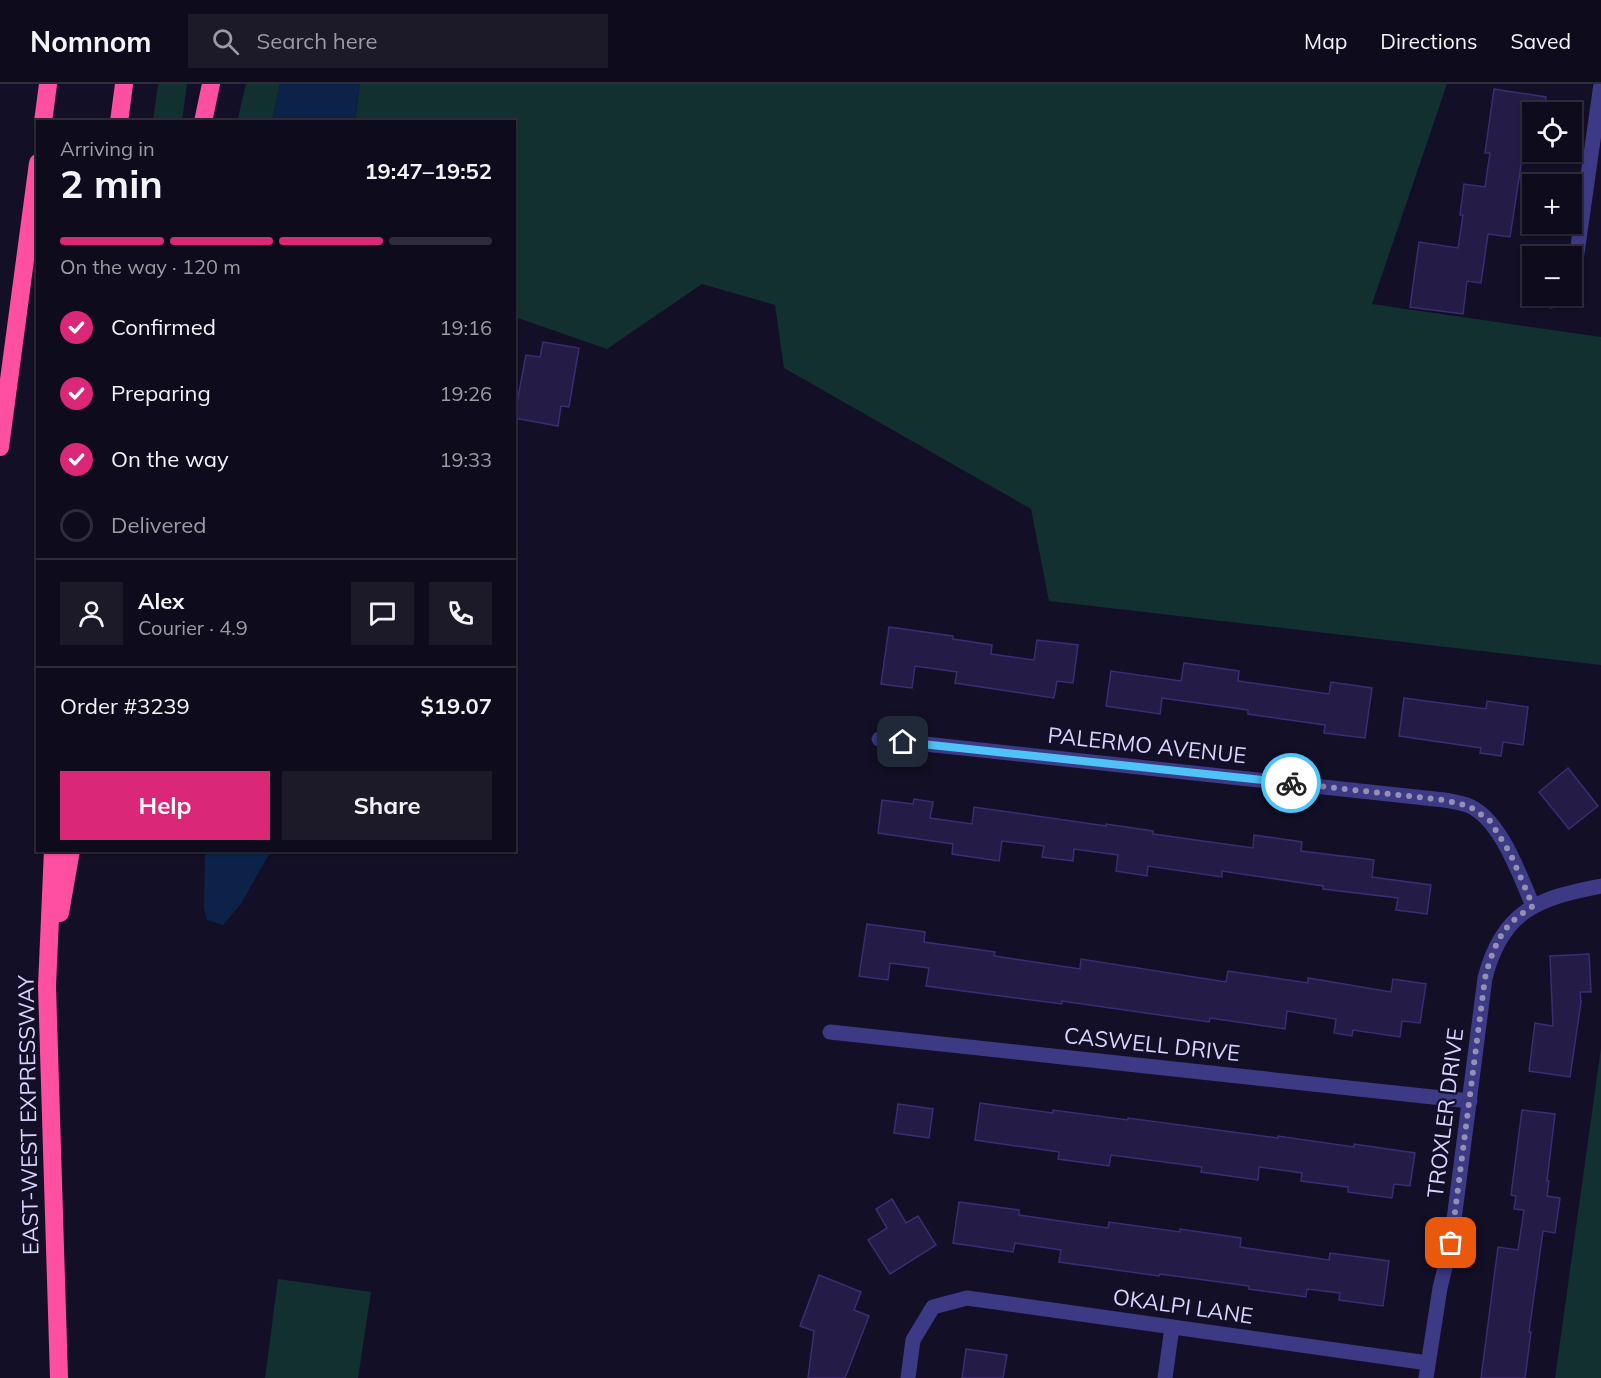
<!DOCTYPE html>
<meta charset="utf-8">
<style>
:root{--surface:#0e0b1c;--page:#1c1929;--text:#f1f3f6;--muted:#9b9ba3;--line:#2e2b3b;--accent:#db2777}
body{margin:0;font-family:Mulish,sans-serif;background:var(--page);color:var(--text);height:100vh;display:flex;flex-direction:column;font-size:22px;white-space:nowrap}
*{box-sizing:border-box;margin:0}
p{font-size:20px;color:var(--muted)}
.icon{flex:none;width:33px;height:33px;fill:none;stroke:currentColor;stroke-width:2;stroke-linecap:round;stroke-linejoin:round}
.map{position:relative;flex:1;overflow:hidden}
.side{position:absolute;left:36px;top:36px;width:480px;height:732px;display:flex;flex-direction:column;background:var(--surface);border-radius:0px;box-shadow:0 2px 4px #0004,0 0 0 2px var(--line)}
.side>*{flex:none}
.buttons{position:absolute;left:1522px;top:18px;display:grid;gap:12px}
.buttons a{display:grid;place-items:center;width:60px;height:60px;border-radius:0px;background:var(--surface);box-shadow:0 2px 4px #0004,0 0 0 2px var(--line);font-size:30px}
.pin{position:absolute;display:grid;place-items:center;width:51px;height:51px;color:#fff;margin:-26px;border-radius:12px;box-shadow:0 3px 9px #0006}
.courier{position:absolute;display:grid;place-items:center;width:60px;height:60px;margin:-30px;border:4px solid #4fc3f7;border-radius:50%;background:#fff;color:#222;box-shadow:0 2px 8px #0007}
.headline em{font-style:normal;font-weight:700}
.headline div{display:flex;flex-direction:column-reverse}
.headline{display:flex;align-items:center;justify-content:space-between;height:102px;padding:0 24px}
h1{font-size:39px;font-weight:700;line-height:45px}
.bar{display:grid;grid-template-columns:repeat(4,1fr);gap:9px 6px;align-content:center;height:72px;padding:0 24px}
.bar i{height:8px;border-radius:4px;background:var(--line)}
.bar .on{background:var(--accent)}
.bar p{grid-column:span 4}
.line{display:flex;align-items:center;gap:15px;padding:0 24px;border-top:2px solid var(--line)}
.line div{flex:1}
.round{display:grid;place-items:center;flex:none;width:63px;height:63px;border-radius:0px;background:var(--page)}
ol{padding:0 24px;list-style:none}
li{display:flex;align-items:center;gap:18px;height:66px}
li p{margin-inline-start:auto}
li .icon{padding:6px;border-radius:50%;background:var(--accent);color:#fff;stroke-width:4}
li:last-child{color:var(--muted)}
li i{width:33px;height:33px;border:3px solid var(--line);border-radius:50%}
.action{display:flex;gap:12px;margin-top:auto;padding:12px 24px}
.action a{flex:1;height:69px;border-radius:0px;background:var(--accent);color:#fff;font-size:24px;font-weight:700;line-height:69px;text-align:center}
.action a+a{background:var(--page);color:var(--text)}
header{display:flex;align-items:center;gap:36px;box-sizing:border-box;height:84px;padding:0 30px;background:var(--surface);border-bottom:2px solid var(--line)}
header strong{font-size:28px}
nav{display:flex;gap:33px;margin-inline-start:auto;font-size:21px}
.search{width:420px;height:54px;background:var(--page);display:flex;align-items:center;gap:15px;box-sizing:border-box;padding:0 21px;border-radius:0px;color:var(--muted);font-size:22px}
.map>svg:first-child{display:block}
.green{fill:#12302f}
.water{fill:#0c2248}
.building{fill:#241b47;stroke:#3b2d73;stroke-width:1.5}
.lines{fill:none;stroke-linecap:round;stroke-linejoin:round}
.minor{stroke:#3d3a85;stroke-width:15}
.highway{stroke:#ff4fa3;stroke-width:18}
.done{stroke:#948fb3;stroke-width:6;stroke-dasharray:0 10.8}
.route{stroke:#4fc3f7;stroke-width:8}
.labels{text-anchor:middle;stroke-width:4.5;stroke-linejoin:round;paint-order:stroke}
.street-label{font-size:22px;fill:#d9d4ff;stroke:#130f26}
</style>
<header>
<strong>Nomnom</strong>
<div class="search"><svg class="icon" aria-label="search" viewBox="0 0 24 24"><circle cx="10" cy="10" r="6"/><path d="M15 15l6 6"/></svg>Search here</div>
<nav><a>Map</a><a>Directions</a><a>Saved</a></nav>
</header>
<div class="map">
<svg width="1601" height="1294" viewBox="0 0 1601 1294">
<rect width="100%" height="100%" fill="#130f26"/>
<g class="green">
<path d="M 158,0 L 187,0 L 182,37 L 153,37 Z"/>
<path d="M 246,0 L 280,0 L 272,37 L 237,38 Z"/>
<path d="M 360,0 L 1447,0 L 1372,220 L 1601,253 L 1601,581 L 1049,517 L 1031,425 L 784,284 L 775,221 L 702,200 L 607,265 L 515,233 L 514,38 L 355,38 Z"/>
<path d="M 1601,964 L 1601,1294 L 1555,1294 Z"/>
<path d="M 278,1195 L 371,1208 L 358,1294 L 265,1294 Z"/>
</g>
<g class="water">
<path d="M 280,0 L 360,0 L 355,37 L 272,37 Z"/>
<path d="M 205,767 L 271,767 L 241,820 L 223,841 L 207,836 L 204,823 Z"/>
</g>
<g class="building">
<path d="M 1494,5 L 1546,13 L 1544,28 L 1533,28 L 1533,43 L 1527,42 L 1510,153 L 1488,150 L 1481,199 L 1467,197 L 1463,230 L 1410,223 L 1419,158 L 1458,164 L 1463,131 L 1460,131 L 1464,100 L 1485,103 L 1490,69 L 1485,69 Z"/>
<path d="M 543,258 L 579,264 L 569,323 L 561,322 L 558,342 L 514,334 L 526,271 L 540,273 Z"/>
<path d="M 889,543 L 953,552 L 953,555 L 992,561 L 991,570 L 1034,576 L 1037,556 L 1078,561 L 1073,599 L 1057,597 L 1054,614 L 955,599 L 957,588 L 915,582 L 912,604 L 881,600 Z"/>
<path d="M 1184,579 L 1239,587 L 1238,597 L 1329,610 L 1331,598 L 1372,604 L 1365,654 L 1324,649 L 1325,641 L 1248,630 L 1248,626 L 1162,614 L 1160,630 L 1106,622 L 1111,587 L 1181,597 Z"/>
<path d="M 1404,614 L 1486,625 L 1487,617 L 1528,623 L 1523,661 L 1503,658 L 1501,672 L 1480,669 L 1481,664 L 1399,652 Z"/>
<path d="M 1568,684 L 1598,722 L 1569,745 L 1539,708 Z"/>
<path d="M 914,715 L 933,718 L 930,734 L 972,740 L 974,723 L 1106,742 L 1106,740 L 1153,747 L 1153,750 L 1253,764 L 1254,751 L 1302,758 L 1301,767 L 1374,776 L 1372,793 L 1431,801 L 1427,830 L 1396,826 L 1398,814 L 1323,805 L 1323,802 L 1222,787 L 1222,793 L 1148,782 L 1147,792 L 1116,787 L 1118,771 L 1074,765 L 1073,777 L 1042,773 L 1044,762 L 1002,757 L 999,777 L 952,770 L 953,760 L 878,749 L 882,716 L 913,720 Z"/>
<path d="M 867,840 L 925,848 L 924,858 L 995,868 L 994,872 L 1080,885 L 1081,875 L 1226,898 L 1228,887 L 1308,899 L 1308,894 L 1391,908 L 1393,895 L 1426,900 L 1420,939 L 1402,937 L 1400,953 L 1353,946 L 1352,952 L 1334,949 L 1336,935 L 1287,927 L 1285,945 L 1210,934 L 1209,938 L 1062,917 L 1062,920 L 926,902 L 929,884 L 890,879 L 888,896 L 859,892 Z"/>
<path d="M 1589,870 L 1591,908 L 1580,908 L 1581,918 L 1570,993 L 1529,987 L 1535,939 L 1553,942 L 1550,872 Z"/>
<path d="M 980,1019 L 1053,1029 L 1053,1026 L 1128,1036 L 1128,1034 L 1278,1054 L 1278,1052 L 1354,1063 L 1354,1060 L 1415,1069 L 1410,1102 L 1394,1100 L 1392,1114 L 1348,1108 L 1348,1103 L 1301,1097 L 1302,1089 L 1259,1083 L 1258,1096 L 1201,1088 L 1202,1083 L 1111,1071 L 1109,1082 L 1058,1075 L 1059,1068 L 975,1056 Z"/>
<path d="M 898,1020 L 933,1025 L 929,1054 L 894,1049 Z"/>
<path d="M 1522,1026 L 1555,1030 L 1547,1097 L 1549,1097 L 1547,1112 L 1560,1114 L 1555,1149 L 1543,1147 L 1529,1248 L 1531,1248 L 1525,1294 L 1481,1294 L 1498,1163 L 1518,1166 L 1524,1126 L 1514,1125 L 1516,1112 L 1511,1111 Z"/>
<path d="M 892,1115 L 906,1139 L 918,1132 L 936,1161 L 890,1190 L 868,1156 L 887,1144 L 876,1125 Z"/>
<path d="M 959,1118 L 1019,1126 L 1019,1131 L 1108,1144 L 1109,1138 L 1180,1148 L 1180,1145 L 1241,1154 L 1240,1163 L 1329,1176 L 1330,1169 L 1389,1177 L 1383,1222 L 1339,1216 L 1340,1209 L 1307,1205 L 1306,1213 L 1249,1205 L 1249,1202 L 1160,1190 L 1159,1192 L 1059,1178 L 1061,1166 L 1015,1159 L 1013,1168 L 953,1159 Z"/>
<path d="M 819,1191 L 861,1208 L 854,1226 L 869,1232 L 845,1294 L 808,1294 L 814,1247 L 800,1242 Z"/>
<path d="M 966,1265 L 1007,1271 L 1003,1294 L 962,1294 Z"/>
</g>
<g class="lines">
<g class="minor">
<path d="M 1572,179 L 1577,169 L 1601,0"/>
<path d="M 1551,217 L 1554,212"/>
<path d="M 879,655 L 1444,716 C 1452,717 1460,719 1467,721 C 1500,733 1520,792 1533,822"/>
<path d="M 830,948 L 1470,1017"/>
<path d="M 908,1294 L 913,1256 L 933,1223 L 967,1214 L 1428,1279"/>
<path d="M 1165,1294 L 1172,1243"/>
<path d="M 1426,1294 L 1440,1204 L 1451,1159 L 1485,894 C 1502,827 1538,814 1601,802"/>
</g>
<g class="highway">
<path d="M 43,38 L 48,0"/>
<path d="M 119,38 L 124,0"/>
<path d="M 203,38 L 211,0"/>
<path d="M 0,363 L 38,79"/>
<path d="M 53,766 L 47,902 L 59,1294"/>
<path d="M 60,829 L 71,766"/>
</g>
</g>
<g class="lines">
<path class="done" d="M 1291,699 L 1444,716 L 1469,722 L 1490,737 L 1510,769 L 1533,822 C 1527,826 1520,831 1514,836 C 1498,850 1490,874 1485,894 L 1451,1159"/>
<path class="route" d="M 903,658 L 1291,699"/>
</g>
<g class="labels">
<g class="street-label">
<text transform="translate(1147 661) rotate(6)" y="8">PALERMO AVENUE</text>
<text transform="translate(1152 960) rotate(6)" y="8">CASWELL DRIVE</text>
<text transform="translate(1445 1029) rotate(-83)" y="8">TROXLER DRIVE</text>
<text transform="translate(28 1031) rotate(-91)" y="8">EAST-WEST EXPRESSWAY</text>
<text transform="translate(1183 1222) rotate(8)" y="8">OKALPI LANE</text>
</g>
</g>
</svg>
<div class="buttons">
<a><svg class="icon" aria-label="locate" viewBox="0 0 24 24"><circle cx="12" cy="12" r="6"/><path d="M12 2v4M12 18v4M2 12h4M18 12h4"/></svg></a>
<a>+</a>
<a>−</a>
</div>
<div class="pin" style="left:1451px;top:1159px;background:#ea580c"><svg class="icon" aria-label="bag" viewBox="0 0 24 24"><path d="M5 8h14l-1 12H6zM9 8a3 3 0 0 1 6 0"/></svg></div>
<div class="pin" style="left:903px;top:658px;background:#1f2937"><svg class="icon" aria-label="home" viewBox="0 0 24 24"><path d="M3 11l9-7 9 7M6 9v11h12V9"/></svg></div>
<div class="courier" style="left:1291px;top:699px"><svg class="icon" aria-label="bike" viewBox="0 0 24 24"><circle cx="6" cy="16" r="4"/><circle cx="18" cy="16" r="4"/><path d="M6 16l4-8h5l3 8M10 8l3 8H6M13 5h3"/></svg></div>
<section class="side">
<div class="headline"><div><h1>2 min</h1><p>Arriving in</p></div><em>19:47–19:52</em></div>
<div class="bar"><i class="on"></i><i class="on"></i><i class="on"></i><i></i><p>On the way · 120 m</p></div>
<ol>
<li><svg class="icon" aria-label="check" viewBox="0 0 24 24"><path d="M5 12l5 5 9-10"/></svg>Confirmed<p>19:16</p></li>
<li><svg class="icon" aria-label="check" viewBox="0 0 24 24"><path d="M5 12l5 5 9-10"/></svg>Preparing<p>19:26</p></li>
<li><svg class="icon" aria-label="check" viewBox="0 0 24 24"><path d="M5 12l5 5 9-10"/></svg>On the way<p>19:33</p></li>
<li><i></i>Delivered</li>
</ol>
<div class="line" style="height:108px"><a class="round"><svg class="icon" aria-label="person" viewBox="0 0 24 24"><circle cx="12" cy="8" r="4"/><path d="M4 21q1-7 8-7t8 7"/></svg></a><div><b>Alex</b><p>Courier · 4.9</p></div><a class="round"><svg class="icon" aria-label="chat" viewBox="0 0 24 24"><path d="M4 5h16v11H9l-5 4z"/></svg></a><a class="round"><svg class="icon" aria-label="phone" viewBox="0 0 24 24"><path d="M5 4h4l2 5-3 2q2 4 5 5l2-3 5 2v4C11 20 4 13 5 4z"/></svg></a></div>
<div class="line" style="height:78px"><div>Order #3239</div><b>$19.07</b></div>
<div class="action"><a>Help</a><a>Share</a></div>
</section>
</div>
